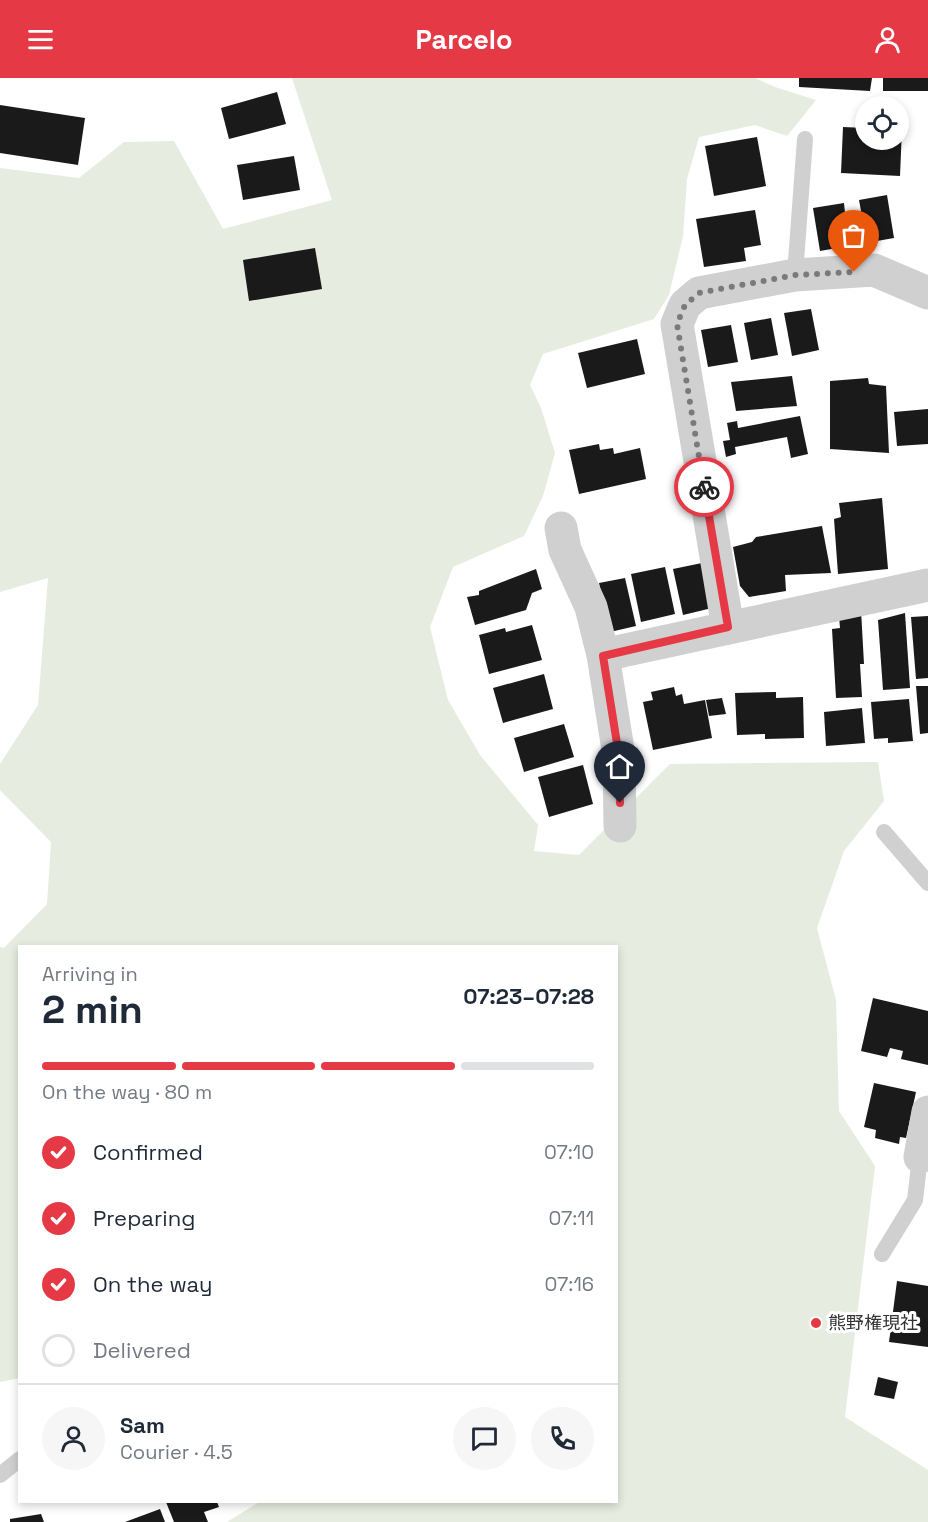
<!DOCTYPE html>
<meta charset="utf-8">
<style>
:root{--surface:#fff;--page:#f6f6f7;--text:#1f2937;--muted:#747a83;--line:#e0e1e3;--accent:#e63946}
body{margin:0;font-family:"Space Grotesk","Noto Sans JP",sans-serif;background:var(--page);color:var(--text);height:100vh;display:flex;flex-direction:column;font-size:22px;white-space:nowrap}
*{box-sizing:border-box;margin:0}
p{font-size:20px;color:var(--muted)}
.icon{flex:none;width:33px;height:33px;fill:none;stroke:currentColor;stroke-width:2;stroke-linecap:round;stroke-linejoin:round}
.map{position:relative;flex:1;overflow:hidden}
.sheet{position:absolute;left:18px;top:867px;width:600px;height:558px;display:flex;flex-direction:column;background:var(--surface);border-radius:0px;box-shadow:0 3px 9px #0003}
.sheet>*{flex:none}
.fabs{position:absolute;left:855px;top:18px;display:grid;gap:12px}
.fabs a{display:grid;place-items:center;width:54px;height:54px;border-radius:50%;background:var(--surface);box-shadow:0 3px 9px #0003;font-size:30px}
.pin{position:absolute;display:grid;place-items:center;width:51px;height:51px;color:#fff;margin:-62px -26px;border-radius:50% 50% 50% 0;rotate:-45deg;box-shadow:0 0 6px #0007}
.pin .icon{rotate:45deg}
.courier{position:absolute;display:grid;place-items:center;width:60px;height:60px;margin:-30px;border:4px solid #e63946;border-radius:50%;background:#fff;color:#222;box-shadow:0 2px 8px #0007}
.headline em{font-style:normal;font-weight:800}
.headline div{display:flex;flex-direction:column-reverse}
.headline{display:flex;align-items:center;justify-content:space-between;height:102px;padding:0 24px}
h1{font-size:39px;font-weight:800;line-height:45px}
.bar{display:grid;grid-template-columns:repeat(4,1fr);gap:9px 6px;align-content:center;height:72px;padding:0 24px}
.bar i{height:8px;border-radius:4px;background:var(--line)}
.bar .active{background:var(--accent)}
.bar p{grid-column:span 4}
.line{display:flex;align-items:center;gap:15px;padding:0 24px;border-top:2px solid var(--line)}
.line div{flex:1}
.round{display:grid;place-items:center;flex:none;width:63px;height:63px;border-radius:32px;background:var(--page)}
ol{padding:0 24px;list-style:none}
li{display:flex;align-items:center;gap:18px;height:66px}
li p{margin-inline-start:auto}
li .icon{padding:6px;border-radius:50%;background:var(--accent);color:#fff;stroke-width:4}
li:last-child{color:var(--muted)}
li i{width:33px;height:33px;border:3px solid var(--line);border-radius:50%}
header{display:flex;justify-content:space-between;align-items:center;height:78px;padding:0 24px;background:var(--accent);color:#fff;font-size:27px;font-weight:800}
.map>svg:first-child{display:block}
.green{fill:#e6ecdf}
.building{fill:#1a1a1a}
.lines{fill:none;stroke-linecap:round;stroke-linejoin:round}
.lane{stroke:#d0d0d0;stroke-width:16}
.street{stroke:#d0d0d0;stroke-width:33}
.done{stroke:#7a7a7a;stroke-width:6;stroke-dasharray:0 10.8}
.route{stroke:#e63946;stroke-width:8}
.poi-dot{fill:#e63946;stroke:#fff;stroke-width:2}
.labels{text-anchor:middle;stroke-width:6;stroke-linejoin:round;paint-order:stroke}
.poi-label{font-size:18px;fill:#333;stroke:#fff;text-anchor:start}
</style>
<header><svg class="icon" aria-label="menu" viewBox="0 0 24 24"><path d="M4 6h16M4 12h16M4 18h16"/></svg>Parcelo<svg class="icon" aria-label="person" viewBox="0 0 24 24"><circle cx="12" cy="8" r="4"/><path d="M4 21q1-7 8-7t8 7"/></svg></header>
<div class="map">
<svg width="928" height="1444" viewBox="0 0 928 1444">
<rect width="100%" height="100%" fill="#fff"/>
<path class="green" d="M 292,0 L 755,0 L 775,9 L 816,22 L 787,58 L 755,47 L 699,59 L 687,101 L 683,158 L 669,217 L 654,241 L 543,276 L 530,307 L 541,330 L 555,375 L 543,418 L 524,458 L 453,489 L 430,549 L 448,622 L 480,677 L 538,747 L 534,773 L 579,777 L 670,686 L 878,684 L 884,723 L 844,773 L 817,850 L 836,922 L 839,1033 L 875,1088 L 845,1339 L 928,1392 L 928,1444 L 227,1444 L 259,1424 L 616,1424 L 616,868 L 20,868 L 20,1300 L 0,1304 L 0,869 L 4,870 L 47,826 L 51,764 L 0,712 L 0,686 L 38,627 L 48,500 L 0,514 L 0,90 L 79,100 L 124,64 L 174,63 L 223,151 L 332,122 Z"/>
<g class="building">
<path d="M 799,0 L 872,0 L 870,13 L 799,9 Z"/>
<rect x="883" y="0" width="45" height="13"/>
<path d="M 277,14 L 286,46 L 229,61 L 221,30 Z"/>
<path d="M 0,27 L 85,40 L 78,87 L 0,75 Z"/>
<path d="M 843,49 L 866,50 L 866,62 L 898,62 L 898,51 L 902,51 L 900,98 L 841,95 Z"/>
<path d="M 757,59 L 766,108 L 714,118 L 705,68 Z"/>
<path d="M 294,78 L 300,112 L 243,122 L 237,87 Z"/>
<path d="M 887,117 L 894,160 L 820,173 L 813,130 L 844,125 L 845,135 L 861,133 L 859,122 Z"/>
<path d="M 755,132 L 761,167 L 744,170 L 746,183 L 704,189 L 696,141 Z"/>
<path d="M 315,170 L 322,211 L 249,223 L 243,182 Z"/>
<path d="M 811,231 L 819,272 L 792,278 L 784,235 Z"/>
<path d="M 771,240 L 778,277 L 751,282 L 744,245 Z"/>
<path d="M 731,247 L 738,284 L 708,289 L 701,252 Z"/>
<path d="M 637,261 L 645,296 L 587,310 L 578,275 Z"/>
<path d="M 792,298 L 797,328 L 736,333 L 731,304 Z"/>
<path d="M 868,300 L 869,306 L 886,308 L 889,375 L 830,371 L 830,303 Z"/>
<path d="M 928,331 L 928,366 L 897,368 L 894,334 Z"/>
<path d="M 800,338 L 808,376 L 791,380 L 787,359 L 735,369 L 736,376 L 726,379 L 723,363 L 730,362 L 727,345 L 737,343 L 738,350 Z"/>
<path d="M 599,366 L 600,372 L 613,370 L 614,376 L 640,370 L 646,401 L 579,416 L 569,372 Z"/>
<path d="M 882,420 L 888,491 L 838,496 L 834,441 L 841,439 L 839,425 Z"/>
<path d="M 822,448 L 831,495 L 785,497 L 786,513 L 749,519 L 740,508 L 733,469 L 752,464 L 756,459 Z"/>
<path d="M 702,485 L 712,530 L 683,537 L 673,491 Z"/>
<path d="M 665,489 L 675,536 L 641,544 L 631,496 Z"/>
<path d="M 536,491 L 542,511 L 532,515 L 526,532 L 475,547 L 467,519 L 479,517 L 479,513 Z"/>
<path d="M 625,500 L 636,548 L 610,554 L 599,505 Z"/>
<path d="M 861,532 L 864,586 L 860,586 L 862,619 L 836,620 L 832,551 L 840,550 L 839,538 Z"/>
<path d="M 905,535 L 910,610 L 883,612 L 878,542 Z"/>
<path d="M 928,538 L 928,600 L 916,601 L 911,539 Z"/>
<path d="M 532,547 L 542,582 L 489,596 L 479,557 L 505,550 L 506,554 Z"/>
<path d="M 544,596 L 553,631 L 503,645 L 493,610 Z"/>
<path d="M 916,608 L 928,608 L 928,655 L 920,656 Z"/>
<path d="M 674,609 L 676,618 L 682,616 L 684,626 L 705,622 L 712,660 L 653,672 L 643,624 L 653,622 L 651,614 Z"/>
<path d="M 776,614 L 776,620 L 803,619 L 804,660 L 765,661 L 765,656 L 737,657 L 735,615 Z"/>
<path d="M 722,620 L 726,636 L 709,638 L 706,622 Z"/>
<path d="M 909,621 L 913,663 L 888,665 L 888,660 L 874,661 L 871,624 Z"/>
<path d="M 862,630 L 865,665 L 826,668 L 824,634 Z"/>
<path d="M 564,646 L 574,679 L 524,694 L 514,660 Z"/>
<path d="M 583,687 L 593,726 L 549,739 L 538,699 Z"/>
<path d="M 873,920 L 928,933 L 928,987 L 901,981 L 903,973 L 890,970 L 887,979 L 861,973 Z"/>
<path d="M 874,1005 L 916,1014 L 906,1060 L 900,1059 L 899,1066 L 875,1060 L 876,1052 L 864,1049 Z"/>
<path d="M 897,1203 L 928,1208 L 928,1269 L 889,1264 Z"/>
<path d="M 878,1299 L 898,1304 L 894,1321 L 874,1317 Z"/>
<path d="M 166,1424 L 217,1424 L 219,1429 L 204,1434 L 208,1444 L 174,1444 Z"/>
<path d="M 160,1431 L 165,1444 L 125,1444 Z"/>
<path d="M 41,1436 L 44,1444 L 10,1444 L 10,1441 Z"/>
</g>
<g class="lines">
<g class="lane">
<path d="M 795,197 L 805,61"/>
<path d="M 884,754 L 928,805"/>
<path d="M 882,1176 L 915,1122 L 920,1079"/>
<path d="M 0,1397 L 20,1381"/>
</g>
<g class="street">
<path d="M 928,215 L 874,192 L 795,197 L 699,215 L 685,227 L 677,246 L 728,550 L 928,507"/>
<path d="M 561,450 L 565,472 L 591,529 L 603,577 L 619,678 L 620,748"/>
<path d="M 603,577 L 728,550"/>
<path d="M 920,1079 L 928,1034"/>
</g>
</g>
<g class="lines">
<path class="done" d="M 704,409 L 677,246 L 685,227 L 699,215 L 795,197 L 854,194"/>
<path class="route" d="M 620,725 L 619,678 L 603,578 L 728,549 L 704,409"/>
</g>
<circle class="poi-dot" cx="816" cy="1245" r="6"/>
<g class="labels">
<g class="poi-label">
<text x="828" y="1251">熊野権現社</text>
</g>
</g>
</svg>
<div class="fabs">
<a><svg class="icon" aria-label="locate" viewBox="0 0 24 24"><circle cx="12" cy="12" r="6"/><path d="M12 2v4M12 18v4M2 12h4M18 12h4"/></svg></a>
</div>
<div class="pin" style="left:854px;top:194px;background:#ea580c"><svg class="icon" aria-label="bag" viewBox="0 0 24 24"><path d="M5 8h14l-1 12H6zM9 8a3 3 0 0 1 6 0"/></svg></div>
<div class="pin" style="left:620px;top:725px;background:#1f2937"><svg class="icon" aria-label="home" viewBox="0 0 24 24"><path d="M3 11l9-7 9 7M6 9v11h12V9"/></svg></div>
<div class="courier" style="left:704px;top:409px"><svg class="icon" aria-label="bike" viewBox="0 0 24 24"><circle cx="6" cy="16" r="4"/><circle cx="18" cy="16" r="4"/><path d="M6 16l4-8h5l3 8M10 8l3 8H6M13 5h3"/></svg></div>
<section class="sheet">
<div class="headline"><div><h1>2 min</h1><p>Arriving in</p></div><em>07:23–07:28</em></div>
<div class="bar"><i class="active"></i><i class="active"></i><i class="active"></i><i></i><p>On the way · 80 m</p></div>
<ol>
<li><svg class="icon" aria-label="check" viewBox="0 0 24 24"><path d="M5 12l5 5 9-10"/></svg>Confirmed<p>07:10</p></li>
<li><svg class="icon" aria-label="check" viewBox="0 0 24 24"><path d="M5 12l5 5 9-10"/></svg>Preparing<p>07:11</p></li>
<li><svg class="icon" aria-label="check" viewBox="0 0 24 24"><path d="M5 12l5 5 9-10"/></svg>On the way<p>07:16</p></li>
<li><i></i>Delivered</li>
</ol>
<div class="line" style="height:108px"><a class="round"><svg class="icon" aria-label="person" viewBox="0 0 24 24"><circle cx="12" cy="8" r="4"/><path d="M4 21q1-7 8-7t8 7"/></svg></a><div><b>Sam</b><p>Courier · 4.5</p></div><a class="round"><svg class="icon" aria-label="chat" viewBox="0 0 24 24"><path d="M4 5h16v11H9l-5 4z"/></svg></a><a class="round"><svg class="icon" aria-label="phone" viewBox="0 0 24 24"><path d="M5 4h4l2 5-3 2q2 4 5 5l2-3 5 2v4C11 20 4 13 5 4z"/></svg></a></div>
</section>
</div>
